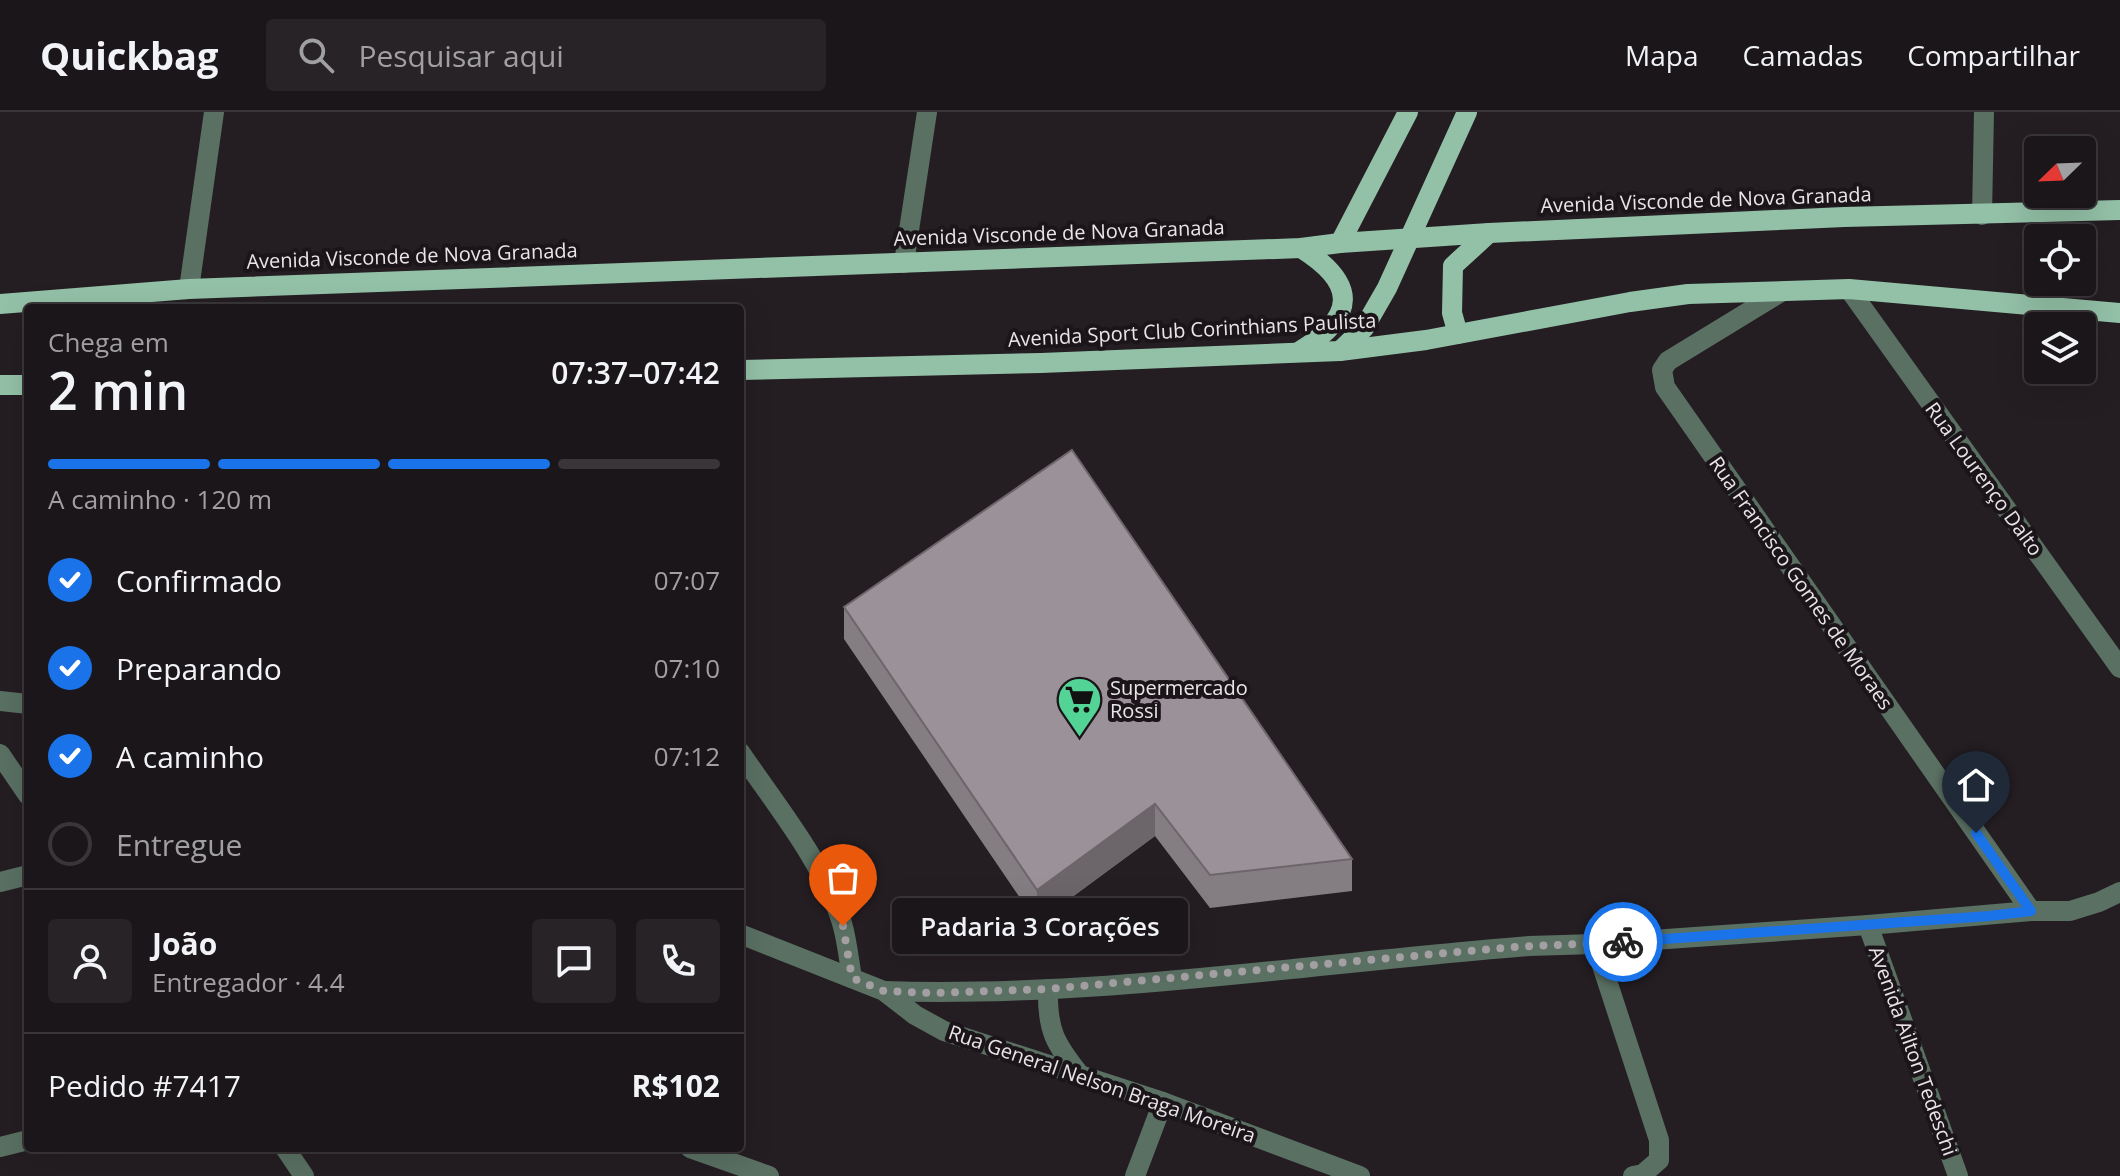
<!DOCTYPE html>
<html lang="pt">
<meta charset="utf-8">
<style>
:root{--surface:#1b161a;--page:#282327;--text:#f1f3f6;--muted:#a09fa2;--line:#393539;--accent:#1a73e8}
body{margin:0;font-family:"Open Sans",sans-serif;background:var(--page);color:var(--text);height:100vh;display:flex;flex-direction:column;font-size:30px;white-space:nowrap}
*{box-sizing:border-box;margin:0}
p{font-size:26px;color:var(--muted)}
.icon{flex:none;width:44px;height:44px;fill:none;stroke:currentColor;stroke-width:2;stroke-linecap:round;stroke-linejoin:round}
.map{position:relative;flex:1;overflow:hidden}
.details{position:absolute;left:24px;top:192px;width:720px;height:848px;display:flex;flex-direction:column;background:var(--surface);border-radius:8px;box-shadow:0 8px 32px #0002,0 0 0 2px var(--line)}
.details>*{flex:none}
.needle{width:52px;rotate:247deg}
.fabs{position:absolute;left:2024px;top:24px;display:grid;gap:16px}
.fabs a{display:grid;place-items:center;width:72px;height:72px;border-radius:8px;background:var(--surface);box-shadow:0 8px 32px #0002,0 0 0 2px var(--line);font-size:40px}
.pin{position:absolute;display:grid;place-items:center;width:68px;height:68px;color:#fff;margin:-82px -34px;border-radius:50% 50% 50% 0;rotate:-45deg;box-shadow:0 0 8px #0007}
.pin .icon{rotate:45deg}
.courier{position:absolute;display:grid;place-items:center;width:80px;height:80px;margin:-40px;border:6px solid #1a73e8;border-radius:50%;background:#fff;color:#222;box-shadow:0 2px 10px #0007}
.bubble{position:absolute;height:56px;border-radius:8px;background:var(--surface);box-shadow:0 8px 32px #0002,0 0 0 2px var(--line);font-size:26px;font-weight:600;line-height:56px;text-align:center}
.headline em{font-style:normal;font-weight:600}
.headline div{display:flex;flex-direction:column-reverse}
.headline{display:flex;align-items:center;justify-content:space-between;height:136px;padding:0 24px}
h1{font-size:52px;font-weight:600;line-height:60px}
.bar{display:grid;grid-template-columns:repeat(4,1fr);gap:12px 8px;align-content:center;height:96px;padding:0 24px}
.bar i{height:10px;border-radius:6px;background:var(--line)}
.bar .on{background:var(--accent)}
.bar p{grid-column:span 4}
.line{display:flex;align-items:center;gap:20px;padding:0 24px;border-top:2px solid var(--line)}
.line div{flex:1}
.round{display:grid;place-items:center;flex:none;width:84px;height:84px;border-radius:8px;background:var(--page)}
ol{padding:0 24px;list-style:none}
li{display:flex;align-items:center;gap:24px;height:88px}
li p{margin-inline-start:auto}
li .icon{padding:8px;border-radius:50%;background:var(--accent);color:#fff;stroke-width:4}
li:last-child{color:var(--muted)}
li i{width:44px;height:44px;border:4px solid var(--line);border-radius:50%}
header{display:flex;align-items:center;gap:48px;box-sizing:border-box;height:112px;padding:0 40px;background:var(--surface);border-bottom:2px solid var(--line)}
header strong{font-size:38px}
nav{display:flex;gap:44px;margin-inline-start:auto;font-size:28px}
.search{width:560px;height:72px;background:var(--page);display:flex;align-items:center;gap:20px;box-sizing:border-box;padding:0 28px;border-radius:8px;color:var(--muted);font-size:30px}
.map>svg:first-child{display:block}
.lines{fill:none;stroke-linecap:round;stroke-linejoin:round}
.minor{stroke:#5a7063;stroke-width:20}
.major{stroke:#93c1a7;stroke-width:20}
.wall{fill:#847e83}
.shaded-wall{fill:#6c666a}
.building{fill:#9a9298;stroke:#6c666a;stroke-width:2}
.done{stroke:#a39fa2;stroke-width:8;stroke-dasharray:0 14.4}
.route{stroke:#1a73e8;stroke-width:10}
.labels{text-anchor:middle;stroke-width:8;stroke-linejoin:round;paint-order:stroke}
.street-label{font-size:20px;fill:#e8e4e7;stroke:#1b151a}
.poi-label{font-size:20px;fill:#e8e4e7;stroke:#1b151a;text-anchor:start}
</style>
<header>
<strong>Quickbag</strong>
<div class="search"><svg class="icon" aria-label="search" viewBox="0 0 24 24"><circle cx="10" cy="10" r="6"/><path d="M15 15l6 6"/></svg>Pesquisar aqui</div>
<nav><a>Mapa</a><a>Camadas</a><a>Compartilhar</a></nav>
</header>
<div class="map">
<svg width="2120" height="1064" viewBox="0 0 2120 1064">
<rect width="100%" height="100%" fill="#241e23"/>
<g class="lines">
<g class="minor">
<path d="M 1982,103 L 1984,0"/>
<path d="M 904,151 L 927,0"/>
<path d="M 189,177 L 214,0"/>
<path d="M 1849,177 L 2120,556"/>
<path d="M 1781,180 L 1668,249 L 1662,258 L 1665,275 L 2031,799"/>
<path d="M 0,589 L 28,592"/>
<path d="M 740,640 C 775,692 824,751 842,811 C 847,828 849,848 852,866"/>
<path d="M 0,642 L 28,683"/>
<path d="M 0,770 L 28,763"/>
<path d="M 1868,813 L 1958,1064"/>
<path d="M 740,822 L 884,879 L 915,903 L 944,919 L 1163,990 L 1360,1064"/>
<path d="M 1595,832 L 1659,1028 L 1659,1048 L 1643,1062 L 1633,1064"/>
<path d="M 1048,877 C 1047,918 1055,932 1080,963"/>
<path d="M 884,879 C 1099,886 1315,851 1529,834 L 1595,832 L 1868,813 L 2031,799 L 2070,799 L 2099,790 L 2120,780"/>
<path d="M 0,1035 L 28,1028"/>
<path d="M 285,1036 L 304,1064"/>
<path d="M 690,1036 L 769,1064"/>
<path d="M 1135,1064 L 1163,990"/>
</g>
<g class="major">
<path d="M 1340,131 L 1408,0"/>
<path d="M 0,192 L 189,177 L 1301,136 L 1340,131 L 1489,121 L 1844,105 L 2120,98"/>
<path d="M 1458,222 L 1452,201 L 1453,154 L 1489,121"/>
<path d="M 1300,239 C 1356,204 1358,172 1301,136"/>
<path d="M 1340,239 L 1364,216 L 1387,176 L 1467,0"/>
<path d="M 740,258 L 1041,251 L 1340,239 L 1426,228 L 1630,190 L 1688,182 L 1849,177 L 2120,201"/>
<path d="M 0,273 L 28,273"/>
</g>
</g>
<path class="wall" d="M 844,495 L 1352,747 L 1352,779 L 1210,796 L 1155,724 L 1037,811 L 844,527 Z"/>
<path class="shaded-wall" d="M 1155,692 L 1155,724 L 1037,811 L 1037,778 Z"/>
<path class="building" d="M 1072,338 L 1352,747 L 1210,763 L 1155,692 L 1037,778 L 844,495 Z"/>
<g class="lines">
<path class="done" d="M 843,814 L 852,866 L 884,879 L 931,881 L 1048,877 L 1513,835 L 1623,830"/>
<path class="route" d="M 1623,830 L 1989,804 L 2031,799 L 1976,721"/>
</g>
<defs>
<symbol id="supermarket-pin" viewBox="-11 -11 22 30"><path d="M0 17L-7.5 6A9.5 9.5 0 1 1 7.5 6Z" fill="#54d396" stroke="#1b151a"/><path d="M-6-5.5h2.5l.6 2H6L4.5 2H-2.5L-4.4-4H-6ZM-1.5 3.2a1.3 1.3 0 1 0 .1 0ZM3 3.2a1.3 1.3 0 1 0 .1 0Z" fill="#111"/></symbol>
</defs>
<g fill-rule="evenodd">
<use href="#supermarket-pin" x="1054" y="562" width="51" height="69"/>
</g>
<g class="labels">
<g class="street-label">
<text transform="translate(1706 88) rotate(-2)" y="7">Avenida Visconde de Nova Granada</text>
<text transform="translate(1059 121) rotate(-2)" y="7">Avenida Visconde de Nova Granada</text>
<text transform="translate(412 144) rotate(-2)" y="7">Avenida Visconde de Nova Granada</text>
<text transform="translate(1192 218) rotate(-3)" y="7">Avenida Sport Club Corinthians Paulista</text>
<text transform="translate(1984 367) rotate(54)" y="7">Rua Lourenço Dalto</text>
<text transform="translate(1801 471) rotate(55)" y="7">Rua Francisco Gomes de Moraes</text>
<text transform="translate(1913 939) rotate(70)" y="7">Avenida Ailton Tedeschi</text>
<text transform="translate(1102 972) rotate(19)" y="7">Rua General Nelson Braga Moreira</text>
</g>
<g class="poi-label">
<text x="1110" y="583">Supermercado<tspan x="1110" dy="23">Rossi</tspan></text>
</g>
</g>
</svg>
<div class="fabs">
<a><svg class="needle" viewBox="-14 -14 28 28"><path d="M0-13l5 13h-10z" fill="#e53935"/><path d="M0 13l5-13h-10z" fill="#a09fa2"/></svg></a>
<a><svg class="icon" aria-label="locate" viewBox="0 0 24 24"><circle cx="12" cy="12" r="6"/><path d="M12 2v4M12 18v4M2 12h4M18 12h4"/></svg></a>
<a><svg class="icon" aria-label="layers" viewBox="0 0 24 24"><path d="M12 4l9 5-9 5-9-5zM3 14l9 5 9-5"/></svg></a>
</div>
<div class="pin" style="left:843px;top:814px;background:#ea580c"><svg class="icon" aria-label="bag" viewBox="0 0 24 24"><path d="M5 8h14l-1 12H6zM9 8a3 3 0 0 1 6 0"/></svg></div>
<div class="pin" style="left:1976px;top:721px;background:#1f2937"><svg class="icon" aria-label="home" viewBox="0 0 24 24"><path d="M3 11l9-7 9 7M6 9v11h12V9"/></svg></div>
<div class="courier" style="left:1623px;top:830px"><svg class="icon" aria-label="bike" viewBox="0 0 24 24"><circle cx="6" cy="16" r="4"/><circle cx="18" cy="16" r="4"/><path d="M6 16l4-8h5l3 8M10 8l3 8H6M13 5h3"/></svg></div>
<div class="bubble" style="left:892px;top:786px;width:296px">Padaria 3 Corações</div>
<section class="details">
<div class="headline"><div><h1>2 min</h1><p>Chega em</p></div><em>07:37–07:42</em></div>
<div class="bar"><i class="on"></i><i class="on"></i><i class="on"></i><i></i><p>A caminho · 120 m</p></div>
<ol>
<li><svg class="icon" aria-label="check" viewBox="0 0 24 24"><path d="M5 12l5 5 9-10"/></svg>Confirmado<p>07:07</p></li>
<li><svg class="icon" aria-label="check" viewBox="0 0 24 24"><path d="M5 12l5 5 9-10"/></svg>Preparando<p>07:10</p></li>
<li><svg class="icon" aria-label="check" viewBox="0 0 24 24"><path d="M5 12l5 5 9-10"/></svg>A caminho<p>07:12</p></li>
<li><i></i>Entregue</li>
</ol>
<div class="line" style="height:144px"><a class="round"><svg class="icon" aria-label="person" viewBox="0 0 24 24"><circle cx="12" cy="8" r="4"/><path d="M4 21q1-7 8-7t8 7"/></svg></a><div><b>João</b><p>Entregador · 4.4</p></div><a class="round"><svg class="icon" aria-label="chat" viewBox="0 0 24 24"><path d="M4 5h16v11H9l-5 4z"/></svg></a><a class="round"><svg class="icon" aria-label="phone" viewBox="0 0 24 24"><path d="M5 4h4l2 5-3 2q2 4 5 5l2-3 5 2v4C11 20 4 13 5 4z"/></svg></a></div>
<div class="line" style="height:104px"><div>Pedido #7417</div><b>R$102</b></div>
</section>
</div>
